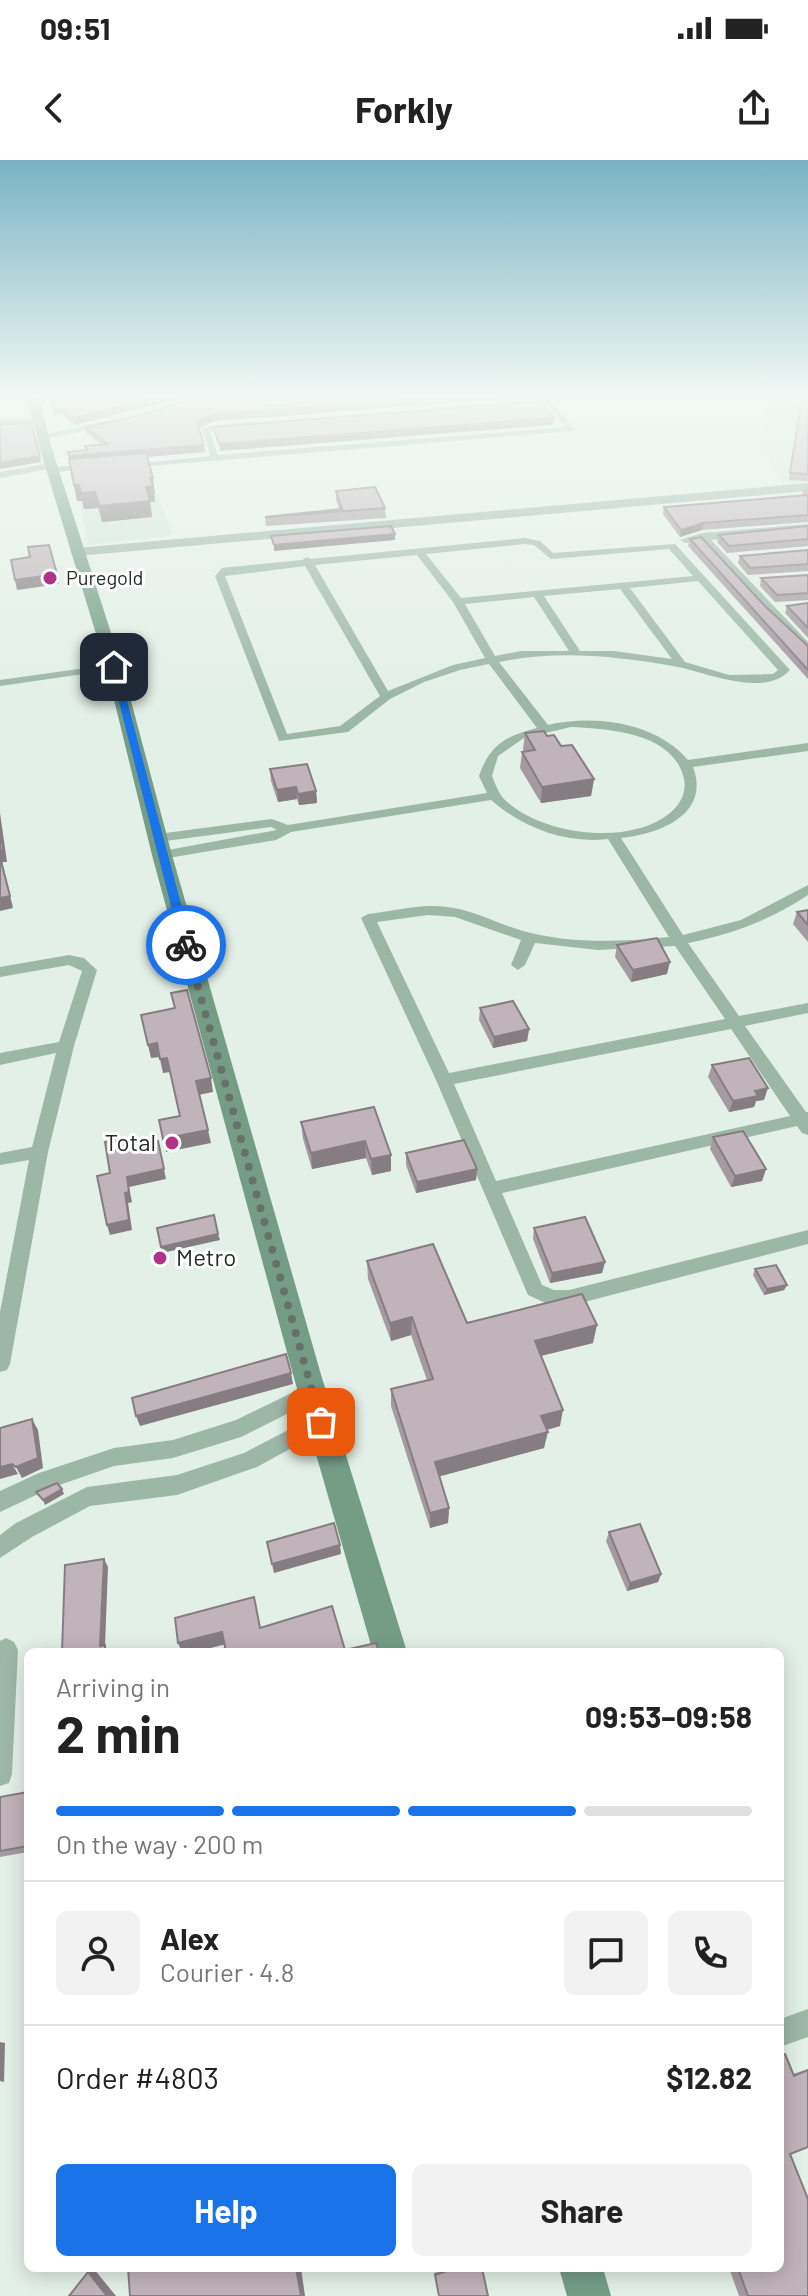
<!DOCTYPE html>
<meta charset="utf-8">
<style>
:root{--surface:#fff;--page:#f2f2f2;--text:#222;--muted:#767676;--line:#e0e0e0;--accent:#1a73e8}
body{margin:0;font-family:Barlow,sans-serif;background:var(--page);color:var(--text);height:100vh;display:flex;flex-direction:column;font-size:30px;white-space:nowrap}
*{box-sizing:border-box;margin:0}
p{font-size:26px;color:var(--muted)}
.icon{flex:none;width:44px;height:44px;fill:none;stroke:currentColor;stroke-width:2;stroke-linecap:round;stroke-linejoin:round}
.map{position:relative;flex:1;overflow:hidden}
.panel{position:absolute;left:24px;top:1488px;width:760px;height:624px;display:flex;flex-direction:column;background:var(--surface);border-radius:12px;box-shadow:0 4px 20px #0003}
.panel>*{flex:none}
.pin{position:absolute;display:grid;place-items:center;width:68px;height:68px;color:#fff;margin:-34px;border-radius:16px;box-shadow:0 4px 12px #0006}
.courier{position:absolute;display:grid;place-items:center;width:80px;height:80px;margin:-40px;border:6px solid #1a73e8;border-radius:50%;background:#fff;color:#222;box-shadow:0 2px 10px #0007}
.overview em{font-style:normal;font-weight:700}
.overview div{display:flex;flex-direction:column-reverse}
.overview{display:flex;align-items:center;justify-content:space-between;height:136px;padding:0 32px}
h1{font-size:52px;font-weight:700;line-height:60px}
.bar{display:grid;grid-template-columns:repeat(4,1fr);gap:12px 8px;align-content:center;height:96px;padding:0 32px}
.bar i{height:10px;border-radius:6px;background:var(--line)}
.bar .on{background:var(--accent)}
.bar p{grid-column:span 4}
.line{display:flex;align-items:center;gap:20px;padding:0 32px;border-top:2px solid var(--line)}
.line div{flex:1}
.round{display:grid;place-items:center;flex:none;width:84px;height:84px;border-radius:12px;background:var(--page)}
.primary-button{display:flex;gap:16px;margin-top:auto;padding:16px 32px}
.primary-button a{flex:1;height:92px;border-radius:12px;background:var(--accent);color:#fff;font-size:32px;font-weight:700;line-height:92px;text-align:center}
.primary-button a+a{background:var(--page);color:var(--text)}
.status{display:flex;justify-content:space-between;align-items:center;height:56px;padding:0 40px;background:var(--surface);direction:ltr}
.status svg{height:22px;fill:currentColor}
header{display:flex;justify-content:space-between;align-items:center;height:104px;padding:0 32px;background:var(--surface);font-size:36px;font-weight:700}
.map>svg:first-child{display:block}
.built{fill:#d2e7da}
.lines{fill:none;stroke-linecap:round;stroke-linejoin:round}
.minor{fill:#9db7a7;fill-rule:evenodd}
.tertiary{fill:#9db7a7;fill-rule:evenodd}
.secondary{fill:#759d86;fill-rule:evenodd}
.wall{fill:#a59aa0}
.shaded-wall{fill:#867d82}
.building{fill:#c0b3ba;stroke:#867d82;stroke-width:2}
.route{fill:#1a73e8}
.done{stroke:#68706b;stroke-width:8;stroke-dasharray:0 14.4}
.poi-dot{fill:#af3487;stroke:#fff;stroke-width:3}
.labels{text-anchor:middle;stroke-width:6;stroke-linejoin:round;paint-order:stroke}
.far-poi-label{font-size:20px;fill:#262b28;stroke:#fff;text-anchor:start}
.poi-label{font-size:24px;fill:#262b28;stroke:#fff;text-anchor:end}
</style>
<div class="status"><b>09:51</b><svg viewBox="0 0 49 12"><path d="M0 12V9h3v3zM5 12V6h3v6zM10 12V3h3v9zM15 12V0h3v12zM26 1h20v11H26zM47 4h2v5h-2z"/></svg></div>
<header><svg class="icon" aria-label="back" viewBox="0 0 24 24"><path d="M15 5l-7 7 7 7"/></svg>Forkly<svg class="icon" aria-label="share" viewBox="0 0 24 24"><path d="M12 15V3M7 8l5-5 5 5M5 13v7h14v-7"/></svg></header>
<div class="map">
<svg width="808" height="2136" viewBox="0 0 808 2136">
<rect width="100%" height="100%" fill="#e3f0e7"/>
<g class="built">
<path d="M 768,237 L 808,237 L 808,321 L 783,323 L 759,284 Z"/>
<path d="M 158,334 L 172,375 L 89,385 L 79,343 Z"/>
</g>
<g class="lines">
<g class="minor">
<path d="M 498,237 L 507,237 L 513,244 L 506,246 Z"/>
<path d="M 541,237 L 549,237 L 575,271 L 126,308 L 122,305 L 210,296 L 202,268 L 259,260 L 262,265 L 210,271 L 218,295 L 566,267 Z"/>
<path d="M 107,261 L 110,266 L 42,279 L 38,276 Z"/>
<path d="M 51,303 L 55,307 L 92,304 L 96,307 L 52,313 L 48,309 L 0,318 L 0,312 Z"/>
<path d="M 808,364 L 808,370 L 711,380 L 808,482 L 808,491 L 701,381 L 685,383 L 680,380 L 702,373 Z"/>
<path d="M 525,378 L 540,381 L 553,393 L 675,384 L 790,510 C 765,538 708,513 678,507 C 658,503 637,500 616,498 C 579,494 536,494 499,502 L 548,565 C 593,554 656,562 688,600 L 808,583 L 808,591 L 693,607 C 711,655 659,674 621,678 L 683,775 L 741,760 L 808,725 L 808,735 C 771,760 732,774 688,783 L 739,856 L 808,843 L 808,853 L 745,866 L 806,952 L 808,952 L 808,975 L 802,973 L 797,966 L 502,1033 L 542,1125 L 554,1130 L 569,1130 L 808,1070 L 808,1084 L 569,1146 L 552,1146 L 528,1135 L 436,920 L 361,758 L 368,754 C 394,751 421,743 447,747 C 474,750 498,764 523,771 C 570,784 622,782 669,777 L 608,679 C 565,684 523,668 491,640 L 291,672 L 276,680 L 162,699 L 157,698 L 157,692 L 277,670 L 271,667 L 158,682 L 151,678 L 158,674 L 272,659 L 288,665 L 487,633 L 479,616 C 490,584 506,576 537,568 L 489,504 L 460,510 L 424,522 L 390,539 L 348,572 L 279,581 L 215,416 L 222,408 L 302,400 L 307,397 L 311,399 ZM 525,384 L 534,385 L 551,399 L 669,389 L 693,416 L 461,438 L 426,394 ZM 417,395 L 453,442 L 485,498 L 453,505 L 388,531 L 315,405 ZM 305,406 L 380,536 L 340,566 L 287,574 L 225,416 ZM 698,421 L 778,510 L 773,514 L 729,515 L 685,502 L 630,428 ZM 620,429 L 672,499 L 614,491 L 580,491 L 544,436 ZM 534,437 L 569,491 L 521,491 L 495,496 L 465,444 ZM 571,567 C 608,569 670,572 683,615 C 688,630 681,644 670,653 C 629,687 539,675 503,638 C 498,632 495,623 492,616 L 498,596 L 524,578 ZM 428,755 L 455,757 L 521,780 L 511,805 L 518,810 L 525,805 L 535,783 L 598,790 L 675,786 L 725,859 L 449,913 L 377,762 ZM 731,869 L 790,956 L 496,1021 L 454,924 Z"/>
<path d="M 114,504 L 118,505 L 118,509 L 0,526 L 0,520 Z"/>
<path d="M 69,795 L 84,798 L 97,810 L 74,886 L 48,992 L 10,1204 L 7,1210 L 0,1212 L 0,1152 L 29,1000 L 0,1005 L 0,993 L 32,987 L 56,893 L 0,905 L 0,893 L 59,882 L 82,811 L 69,805 L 0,817 L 0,807 Z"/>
<path d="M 312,1223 L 319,1226 L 322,1232 L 319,1238 L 241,1277 L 173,1298 L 114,1306 L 51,1328 L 0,1352 L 0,1331 L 39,1313 L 114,1288 L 173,1280 L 236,1260 Z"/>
<path d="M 321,1253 L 328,1256 L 331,1262 L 328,1268 L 257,1307 L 177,1335 L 90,1346 L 32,1377 L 0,1398 L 0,1375 L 16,1363 L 87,1327 L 177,1315 L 244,1293 Z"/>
<path d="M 6,1478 L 14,1482 L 18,1490 L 12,1614 L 9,1623 L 0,1626 L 0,1481 Z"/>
<path d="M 808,1849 L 808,1877 L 780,1887 L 780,1859 Z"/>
</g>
<g class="tertiary">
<path d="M 44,258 L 46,260 L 40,263 L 0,266 L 0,260 Z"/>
<path d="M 808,323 L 808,331 L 77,396 L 70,392 L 77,388 Z"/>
</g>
<g class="secondary">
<path d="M 27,237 L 39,237 L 52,289 L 122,507 L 172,695 L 322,1218 L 407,1492 L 373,1492 L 294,1218 L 152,695 L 106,507 L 40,289 Z"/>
<path d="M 559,2108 L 603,2108 L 611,2136 L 567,2136 Z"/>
</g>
</g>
<g class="wall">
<path d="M 47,237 L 184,237 L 75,265 L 62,255 L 55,255 Z"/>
<path d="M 258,237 L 349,237 L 269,242 Z"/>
<path d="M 363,237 L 528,237 L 214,261 L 199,268 L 205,292 L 147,297 L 155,334 L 154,334 L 155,342 L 150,342 L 152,357 L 102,362 L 98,348 L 84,349 L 82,341 L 77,341 L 68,292 L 86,290 L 85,286 L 100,284 L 86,273 L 85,267 L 133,257 Z"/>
<path d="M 801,237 L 808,237 L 808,321 L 789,320 Z"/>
<path d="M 808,327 L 808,362 L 702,370 L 680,377 L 663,354 L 664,347 L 803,336 L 802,335 L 804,328 Z"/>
<path d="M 336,331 L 385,348 L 386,358 L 266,366 L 265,357 L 339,349 L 336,340 Z"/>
<path d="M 808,366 L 808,386 L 727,393 L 717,382 L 719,375 Z"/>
<path d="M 690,379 L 808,486 L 808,519 L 688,386 Z"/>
<path d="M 808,390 L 808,411 L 748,415 L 738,403 L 740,396 Z"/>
<path d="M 808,415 L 808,440 L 775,442 L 760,426 L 761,418 Z"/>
<path d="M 808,443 L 808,478 L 785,453 L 787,446 Z"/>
<path d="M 525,573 L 547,576 L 561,586 L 594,619 L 591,636 L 541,643 L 520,608 L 522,592 L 525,592 L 523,590 Z"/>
<path d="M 270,609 L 316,631 L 317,643 L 299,645 L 297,639 L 278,642 L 271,621 Z"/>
<path d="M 808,750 L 808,782 L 793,764 L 797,752 Z"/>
<path d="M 617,785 L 667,814 L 631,822 L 615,797 Z"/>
<path d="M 480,848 L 529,869 L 527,881 L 493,888 L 479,860 Z"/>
<path d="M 712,905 L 764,940 L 756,941 L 754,947 L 729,952 L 708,917 Z"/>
<path d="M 374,947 L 391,1011 L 372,1015 L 366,998 L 312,1009 L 303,979 L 301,962 Z"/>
<path d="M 713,977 L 766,1009 L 762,1021 L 731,1027 L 710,989 Z"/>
<path d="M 406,993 L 477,1009 L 476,1020 L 416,1033 L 406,1005 Z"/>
<path d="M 534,1068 L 605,1102 L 602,1113 L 550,1123 L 533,1079 Z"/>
<path d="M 367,1101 L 467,1163 L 593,1183 L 541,1196 L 560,1266 L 547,1270 L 544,1288 L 439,1316 L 449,1348 L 448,1363 L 430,1368 L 391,1246 L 391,1229 L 427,1220 L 411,1175 L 391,1181 L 368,1119 Z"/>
<path d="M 755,1109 L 787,1125 L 784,1130 L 764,1135 L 753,1115 Z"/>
<path d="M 609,1372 L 661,1414 L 658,1422 L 627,1431 L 606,1381 Z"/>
<path d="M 28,1632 L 28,1692 L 0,1697 L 0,1637 Z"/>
<path d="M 785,1894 L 793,1914 L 808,1909 L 808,1987 L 790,1994 L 808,2136 L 739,2136 L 729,2108 L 780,2108 L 780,1896 Z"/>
<path d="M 448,2108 L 482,2108 L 439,2136 L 434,2113 Z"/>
</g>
<g class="shaded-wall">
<path d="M 158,237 L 184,237 L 75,265 L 74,258 Z"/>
<path d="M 441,237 L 528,237 L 214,261 L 198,269 L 197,262 L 213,254 Z"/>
<path d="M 60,248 L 62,255 L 55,255 L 54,249 Z"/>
<path d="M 554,258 L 553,265 L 220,291 L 219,284 Z"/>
<path d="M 204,285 L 205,292 L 70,303 L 69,296 Z"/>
<path d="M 40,296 L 41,302 L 0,309 L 0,303 Z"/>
<path d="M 150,318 L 153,318 L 155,334 L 154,334 L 155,342 L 150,342 L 152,357 L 102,362 L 99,346 L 146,327 Z"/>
<path d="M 74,325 L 79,325 L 82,341 L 77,341 Z"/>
<path d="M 95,332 L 98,348 L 84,349 L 81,333 Z"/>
<path d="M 703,363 L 702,370 L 680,377 L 681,370 Z"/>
<path d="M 395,374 L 395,380 L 274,391 L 274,385 Z"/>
<path d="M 57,414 L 59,424 L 17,430 L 15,420 Z"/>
<path d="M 594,619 L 591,636 L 541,643 L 542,627 Z"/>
<path d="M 296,627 L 297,639 L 278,642 L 277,630 Z"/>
<path d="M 316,631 L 317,643 L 299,645 L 298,634 Z"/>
<path d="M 0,653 L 7,702 L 2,702 L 13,748 L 0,751 Z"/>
<path d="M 670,802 L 667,814 L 631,822 L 633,810 Z"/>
<path d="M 529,869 L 527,881 L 493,888 L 494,877 Z"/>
<path d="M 157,883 L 160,897 L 151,898 L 148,885 Z"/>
<path d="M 167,898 L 170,912 L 163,913 L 160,899 Z"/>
<path d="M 211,918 L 213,932 L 198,935 L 196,921 Z"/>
<path d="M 768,928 L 764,940 L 756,941 L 754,947 L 729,952 L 733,941 L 755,931 Z"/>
<path d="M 208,970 L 211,983 L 166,992 L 163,979 Z"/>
<path d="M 158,981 L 166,1019 L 129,1027 L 132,1042 L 128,1043 L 132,1070 L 110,1075 L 107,1065 L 125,1033 L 127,1017 Z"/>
<path d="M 365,981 L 366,998 L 312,1009 L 311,993 Z"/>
<path d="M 391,995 L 391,1011 L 372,1015 L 371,999 Z"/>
<path d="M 477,1009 L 476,1020 L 416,1033 L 417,1022 Z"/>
<path d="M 766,1009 L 762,1021 L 731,1027 L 735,1016 Z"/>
<path d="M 218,1074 L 220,1080 L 162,1093 L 161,1087 Z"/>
<path d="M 605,1102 L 602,1113 L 550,1123 L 552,1113 Z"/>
<path d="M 787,1125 L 784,1130 L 764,1135 L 767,1129 Z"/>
<path d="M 412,1157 L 411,1175 L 391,1181 L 390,1163 Z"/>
<path d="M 597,1165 L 593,1183 L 532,1198 L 535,1181 Z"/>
<path d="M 291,1213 L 293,1224 L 140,1266 L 136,1256 Z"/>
<path d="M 563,1250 L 560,1266 L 538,1272 L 541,1256 Z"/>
<path d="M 32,1259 L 38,1270 L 43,1308 L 22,1318 L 16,1307 Z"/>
<path d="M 548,1272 L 544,1288 L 434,1318 L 435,1302 Z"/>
<path d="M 12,1304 L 18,1314 L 0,1319 L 0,1307 Z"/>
<path d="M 62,1329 L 64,1334 L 45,1345 L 43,1340 Z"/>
<path d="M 449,1348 L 448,1363 L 430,1368 L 430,1353 Z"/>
<path d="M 340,1385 L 341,1394 L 274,1413 L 272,1404 Z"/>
<path d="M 104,1399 L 108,1407 L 105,1486 L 109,1492 L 104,1492 L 100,1486 Z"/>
<path d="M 661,1414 L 658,1422 L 627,1431 L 630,1423 Z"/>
<path d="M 222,1472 L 226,1484 L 195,1492 L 182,1492 L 178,1483 Z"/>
<path d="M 0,1882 L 5,1883 L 4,1922 L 0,1921 Z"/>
<path d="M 296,2108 L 301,2108 L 305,2136 L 301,2136 Z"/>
<path d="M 94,2109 L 116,2136 L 107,2136 L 88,2112 Z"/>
</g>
<g class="building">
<path d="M 49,237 L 158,237 L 74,258 L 60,248 L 54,249 Z"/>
<path d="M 198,237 L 249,237 L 267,246 L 363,237 L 441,237 L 213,254 L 197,262 L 204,285 L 69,296 L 68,292 L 87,290 L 85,286 L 107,284 L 85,267 L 133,257 Z"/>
<path d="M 802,237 L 808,237 L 808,314 L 790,313 Z"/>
<path d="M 541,241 L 554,258 L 219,284 L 213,267 Z"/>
<path d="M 31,263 L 40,296 L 0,303 L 0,264 Z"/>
<path d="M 146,293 L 153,318 L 150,318 L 153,326 L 146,327 L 150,341 L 99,346 L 95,332 L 81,333 L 79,325 L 74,325 L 69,299 Z"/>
<path d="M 375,327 L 385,348 L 265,357 L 342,349 L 336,331 Z"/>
<path d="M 808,335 L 808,355 L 703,363 L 681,370 L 664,347 Z"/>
<path d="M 391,366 L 395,374 L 274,385 L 271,376 Z"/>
<path d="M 808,366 L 808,379 L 729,386 L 719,375 Z"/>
<path d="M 701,377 L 765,446 L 808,486 L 808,510 L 690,379 Z"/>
<path d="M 49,385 L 57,414 L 15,420 L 11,400 L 30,397 L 28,387 Z"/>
<path d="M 808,390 L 808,404 L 750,408 L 740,396 Z"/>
<path d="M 808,415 L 808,433 L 777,435 L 761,418 Z"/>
<path d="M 808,443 L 808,468 L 787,446 Z"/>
<path d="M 544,571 L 547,576 L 554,575 L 561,586 L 572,585 L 594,619 L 542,627 L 522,592 L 535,590 L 525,573 Z"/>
<path d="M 307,604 L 316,631 L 298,634 L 296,627 L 277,630 L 270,609 Z"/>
<path d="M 0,664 L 3,690 L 0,690 Z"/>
<path d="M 0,697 L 10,736 L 0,738 Z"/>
<path d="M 808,750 L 808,765 L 797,752 Z"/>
<path d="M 657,778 L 670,802 L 633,810 L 617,785 Z"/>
<path d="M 187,830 L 211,918 L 196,921 L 208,970 L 163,979 L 159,960 L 180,956 L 167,898 L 160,899 L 157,883 L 148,885 L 141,855 L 175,848 L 171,833 Z"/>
<path d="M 513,841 L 529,869 L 494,877 L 480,848 Z"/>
<path d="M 749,898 L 768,928 L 755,931 L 758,936 L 733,941 L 712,905 Z"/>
<path d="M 374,947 L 391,995 L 371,999 L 365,981 L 311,993 L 301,962 Z"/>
<path d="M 743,971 L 766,1009 L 735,1016 L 713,977 Z"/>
<path d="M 122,978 L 124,988 L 158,981 L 164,1009 L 127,1017 L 129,1032 L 125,1033 L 129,1060 L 107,1065 L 97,1016 L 110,1013 L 105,982 Z"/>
<path d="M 464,980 L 477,1009 L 417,1022 L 406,993 Z"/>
<path d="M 214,1055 L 218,1074 L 161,1087 L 157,1068 Z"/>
<path d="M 585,1057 L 605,1102 L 552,1113 L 534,1068 Z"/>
<path d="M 433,1084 L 467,1163 L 582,1134 L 597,1165 L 535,1181 L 563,1250 L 541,1256 L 548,1272 L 435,1302 L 449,1348 L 430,1353 L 391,1229 L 433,1219 L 412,1157 L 390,1163 L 367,1101 Z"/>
<path d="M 776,1105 L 787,1125 L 767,1129 L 755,1109 Z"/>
<path d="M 286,1194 L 291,1213 L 136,1256 L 132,1238 Z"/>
<path d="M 32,1259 L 38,1298 L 16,1307 L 12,1304 L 0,1307 L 0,1268 Z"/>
<path d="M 57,1323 L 62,1329 L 43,1340 L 36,1332 Z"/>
<path d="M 334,1363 L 340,1385 L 272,1404 L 267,1382 Z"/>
<path d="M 640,1364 L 661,1414 L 630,1423 L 609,1372 Z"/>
<path d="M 104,1399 L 100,1486 L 105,1485 L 105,1492 L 62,1492 L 65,1405 Z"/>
<path d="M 254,1437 L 260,1468 L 332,1446 L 345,1490 L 376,1483 L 379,1492 L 226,1492 L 222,1472 L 178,1483 L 175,1458 Z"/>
<path d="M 28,1632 L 28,1686 L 0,1691 L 0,1637 Z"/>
<path d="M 785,1894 L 794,1916 L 808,1910 L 808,1987 L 790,1994 L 808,2039 L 808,2136 L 748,2136 L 738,2108 L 780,2108 L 780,1896 Z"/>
<path d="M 128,2108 L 296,2108 L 301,2136 L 130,2136 Z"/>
<path d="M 455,2108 L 482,2108 L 488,2136 L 439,2136 L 435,2115 Z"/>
<path d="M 88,2112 L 107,2136 L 69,2136 Z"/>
</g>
<linearGradient id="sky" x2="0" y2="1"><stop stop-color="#79b3c4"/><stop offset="0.44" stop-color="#f2f8f4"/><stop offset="1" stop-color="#f2f8f4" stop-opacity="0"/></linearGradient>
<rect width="808" height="536" fill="url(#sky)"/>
<path class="route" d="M 114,505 L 118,507 L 192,785 L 186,788 L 181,785 L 110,507 Z"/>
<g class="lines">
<path class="done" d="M 186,785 L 321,1262"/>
</g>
<g class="poi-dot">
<circle cx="50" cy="418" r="8"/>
<circle cx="172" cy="983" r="8"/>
<circle cx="160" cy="1098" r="8"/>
</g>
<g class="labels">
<g class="far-poi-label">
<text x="66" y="425">Puregold</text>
</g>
<g class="poi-label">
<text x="156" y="991">Total</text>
<text x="176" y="1106" text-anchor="start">Metro</text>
</g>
</g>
</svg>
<div class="pin" style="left:321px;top:1262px;background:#ea580c"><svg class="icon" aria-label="bag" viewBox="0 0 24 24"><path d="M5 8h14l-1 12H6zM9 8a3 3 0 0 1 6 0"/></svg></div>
<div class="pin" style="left:114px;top:507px;background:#1f2937"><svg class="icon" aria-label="home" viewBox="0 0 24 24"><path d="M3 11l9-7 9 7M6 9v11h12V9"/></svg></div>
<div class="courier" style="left:186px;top:785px"><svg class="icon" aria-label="bike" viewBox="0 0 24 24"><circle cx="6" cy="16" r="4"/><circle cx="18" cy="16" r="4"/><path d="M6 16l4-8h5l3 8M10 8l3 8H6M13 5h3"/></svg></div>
<section class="panel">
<div class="overview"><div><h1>2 min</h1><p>Arriving in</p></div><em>09:53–09:58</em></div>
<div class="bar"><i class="on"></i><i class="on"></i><i class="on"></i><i></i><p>On the way · 200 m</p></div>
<div class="line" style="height:144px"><a class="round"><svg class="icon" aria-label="person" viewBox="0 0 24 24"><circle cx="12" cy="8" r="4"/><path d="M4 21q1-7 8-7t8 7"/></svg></a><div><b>Alex</b><p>Courier · 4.8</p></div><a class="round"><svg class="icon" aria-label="chat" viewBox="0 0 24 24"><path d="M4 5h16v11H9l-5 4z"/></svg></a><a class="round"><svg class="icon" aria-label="phone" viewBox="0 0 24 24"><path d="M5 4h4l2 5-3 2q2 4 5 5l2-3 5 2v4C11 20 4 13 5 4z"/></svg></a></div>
<div class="line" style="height:104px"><div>Order #4803</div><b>$12.82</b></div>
<div class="primary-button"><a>Help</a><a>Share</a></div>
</section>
</div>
